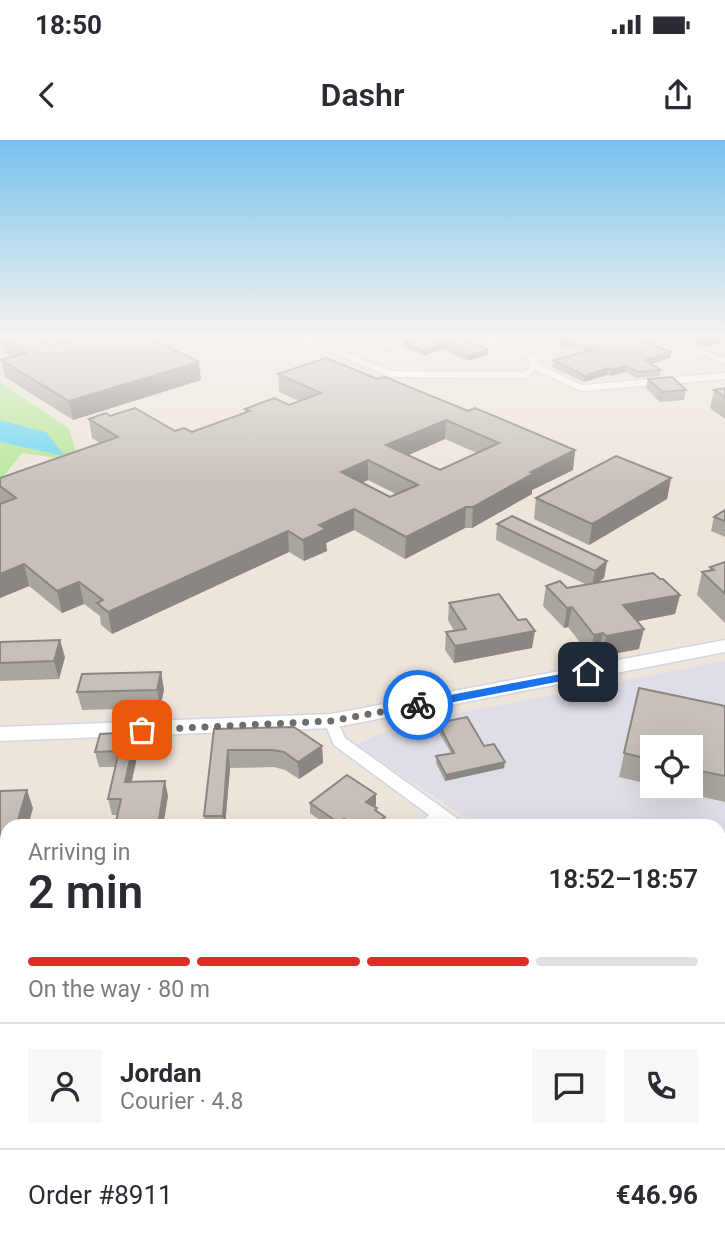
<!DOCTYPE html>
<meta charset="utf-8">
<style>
:root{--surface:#fff;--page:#f7f7f7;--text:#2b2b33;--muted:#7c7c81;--line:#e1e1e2;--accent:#d93025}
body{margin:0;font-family:Roboto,sans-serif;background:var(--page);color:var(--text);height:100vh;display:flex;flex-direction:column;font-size:26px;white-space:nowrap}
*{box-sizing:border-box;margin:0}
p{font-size:23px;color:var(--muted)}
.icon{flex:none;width:38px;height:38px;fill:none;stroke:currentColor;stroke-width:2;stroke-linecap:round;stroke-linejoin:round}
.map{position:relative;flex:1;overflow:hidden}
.side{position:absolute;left:0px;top:679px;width:726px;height:434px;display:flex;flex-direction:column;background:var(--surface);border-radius:21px 21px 0 0;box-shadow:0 7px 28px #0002}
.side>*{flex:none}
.controls{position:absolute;left:640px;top:595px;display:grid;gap:14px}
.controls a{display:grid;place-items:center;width:63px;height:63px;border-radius:0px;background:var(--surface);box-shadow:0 7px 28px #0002;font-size:35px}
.pin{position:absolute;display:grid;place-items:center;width:60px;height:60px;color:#fff;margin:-30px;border-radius:14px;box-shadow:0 4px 10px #0006}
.courier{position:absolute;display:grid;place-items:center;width:70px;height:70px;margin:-35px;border:5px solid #1a73e8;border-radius:50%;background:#fff;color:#222;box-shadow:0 2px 9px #0007}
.headline em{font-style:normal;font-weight:600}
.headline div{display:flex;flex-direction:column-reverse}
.headline{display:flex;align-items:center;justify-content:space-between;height:119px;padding:0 28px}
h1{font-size:46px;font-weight:600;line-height:52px}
.bar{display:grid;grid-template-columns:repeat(4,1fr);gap:10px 7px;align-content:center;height:84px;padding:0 28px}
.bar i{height:9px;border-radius:5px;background:var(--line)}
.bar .current{background:var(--accent)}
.bar p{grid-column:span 4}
.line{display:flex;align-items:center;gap:18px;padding:0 28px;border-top:2px solid var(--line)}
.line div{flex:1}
.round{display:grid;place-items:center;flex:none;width:74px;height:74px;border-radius:0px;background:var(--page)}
.status{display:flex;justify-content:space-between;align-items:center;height:49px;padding:0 35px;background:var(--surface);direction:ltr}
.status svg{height:19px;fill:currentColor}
header{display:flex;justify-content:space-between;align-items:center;height:91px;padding:0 28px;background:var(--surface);font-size:32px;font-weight:600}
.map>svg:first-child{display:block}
.industrial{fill:#dfdde6;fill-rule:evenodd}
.green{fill:#b5e796}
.water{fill:#6ad7f5}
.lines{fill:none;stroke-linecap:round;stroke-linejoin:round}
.minor-casing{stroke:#d1d6e4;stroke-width:3}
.secondary-casing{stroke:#d1d6e4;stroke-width:3}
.minor{fill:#fff;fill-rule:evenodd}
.secondary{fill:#fff;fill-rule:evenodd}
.rail{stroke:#9ea3b6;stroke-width:6}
.wall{fill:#aaa59e;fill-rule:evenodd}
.shaded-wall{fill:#8b8681}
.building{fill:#c6c0b8;stroke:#8b8681;stroke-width:2;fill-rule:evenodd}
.route{fill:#1a73e8}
.done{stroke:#6f6c69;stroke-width:7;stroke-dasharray:0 12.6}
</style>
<div class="status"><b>18:50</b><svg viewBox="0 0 49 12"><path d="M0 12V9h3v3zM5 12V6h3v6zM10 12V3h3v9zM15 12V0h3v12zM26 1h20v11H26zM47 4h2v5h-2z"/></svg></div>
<header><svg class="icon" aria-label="back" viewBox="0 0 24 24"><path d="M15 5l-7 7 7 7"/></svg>Dashr<svg class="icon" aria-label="share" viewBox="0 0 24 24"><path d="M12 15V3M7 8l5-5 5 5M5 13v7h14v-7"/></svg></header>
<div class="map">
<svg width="725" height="1113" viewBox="0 0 725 1113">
<rect width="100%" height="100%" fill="#ede5dc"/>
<path class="industrial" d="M 725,521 L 725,753 L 719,752 L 719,686 L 479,686 L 356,605 L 403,584 ZM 653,607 L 691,607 L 691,646 L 653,646 Z"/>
<g class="green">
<path d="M 0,242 L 69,289 L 79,321 L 22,313 L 0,341 L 0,302 L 46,292 L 0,280 Z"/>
<path d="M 7,1101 L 7,1106 L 78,1106 L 64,1113 L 0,1113 L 0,1107 Z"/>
</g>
<path class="water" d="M 0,280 L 46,292 L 65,316 L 0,302 Z"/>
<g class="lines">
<defs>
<g id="minor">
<path d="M 286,194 L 296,194 L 351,215 L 423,194 L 434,194 L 358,218 L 392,231 L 524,232 L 531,226 L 528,219 L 468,194 L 478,194 L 535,216 L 539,225 L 582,245 L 725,233 L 725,239 L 581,251 L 536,230 L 526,238 L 391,237 Z"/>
<path d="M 642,194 L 653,194 L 725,218 L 725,223 Z"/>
<path d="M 331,576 L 336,578 L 345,598 L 462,682 L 464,686 L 444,686 L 440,683 L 436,686 L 417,686 L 429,675 L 334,605 L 324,581 Z"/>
<path d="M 719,854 L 725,856 L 725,875 L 719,872 Z"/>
<path d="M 725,975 L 725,1000 L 719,1002 L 719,977 Z"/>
<path d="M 7,998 L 7,1022 L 0,1025 L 0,1001 Z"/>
<path d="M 719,1047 L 725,1049 L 725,1073 L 719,1071 Z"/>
</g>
<path id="secondary" d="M 725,500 L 725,512 L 331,588 L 0,601 L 0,587 L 331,574 Z"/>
</defs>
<use href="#minor" class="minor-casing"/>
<use href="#secondary" class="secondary-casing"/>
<use href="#minor" class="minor"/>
<use href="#secondary" class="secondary"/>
<g class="rail">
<path d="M 719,879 L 725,877"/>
<path d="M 719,893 L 725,891"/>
<path d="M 140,1113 L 153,1106"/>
<path d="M 187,1113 L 199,1106"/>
</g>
</g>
<g class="wall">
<path d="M 73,194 L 142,194 L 201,240 L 73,280 L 5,237 L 1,220 L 11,217 L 4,212 L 0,195 L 50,206 L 73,200 L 71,199 L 70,195 Z"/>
<path d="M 376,194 L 412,194 L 391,201 Z"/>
<path d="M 528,194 L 625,194 L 671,212 L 670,218 L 651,224 L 661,230 L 660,236 L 636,238 L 625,232 L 611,236 L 607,235 L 584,242 L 552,227 L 553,220 L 583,213 Z"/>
<path d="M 677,194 L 725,194 L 725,200 L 707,207 L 676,197 Z"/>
<path d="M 404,202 L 441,203 L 488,210 L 487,215 L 467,221 L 442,209 L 424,216 L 403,206 Z"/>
<path d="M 278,234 L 377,239 L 575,310 L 573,330 L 532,350 L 532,354 L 472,388 L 465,388 L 405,419 L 354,390 L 326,403 L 327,411 L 304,421 L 289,412 L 112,494 L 101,485 L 100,476 L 84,464 L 62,473 L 29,446 L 0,458 L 0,364 L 1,364 L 0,363 L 0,338 L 100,303 L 92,298 L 89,279 L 110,276 L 175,291 L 192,292 L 245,273 L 245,269 L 289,265 L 299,261 L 279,252 ZM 445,299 L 477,313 L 440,330 L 408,315 ZM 368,340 L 396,354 L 390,357 L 362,343 Z"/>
<path d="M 648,239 L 686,250 L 684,260 L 660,262 L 646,248 Z"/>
<path d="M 725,248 L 725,279 L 710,268 L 714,250 Z"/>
<path d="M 671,338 L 667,359 L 589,405 L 534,379 L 536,358 Z"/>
<path d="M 725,370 L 725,397 L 711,391 L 714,377 Z"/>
<path d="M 497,384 L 607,421 L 604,438 L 598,443 L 660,439 L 680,455 L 675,474 L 637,481 L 639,509 L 602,516 L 599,513 L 590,515 L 568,487 L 564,488 L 543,466 L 546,446 L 567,448 L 587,445 L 496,400 Z"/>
<path d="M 725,422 L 725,483 L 697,455 L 702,432 L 709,431 L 710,427 Z"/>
<path d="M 449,463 L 532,508 L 454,523 L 445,510 L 446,492 L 454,491 L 448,480 Z"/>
<path d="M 0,502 L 65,517 L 59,539 L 0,541 Z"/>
<path d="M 161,532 L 164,550 L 160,568 L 82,570 L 77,552 Z"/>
<path d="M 639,548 L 725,566 L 725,662 L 655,646 L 691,646 L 691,607 L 653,607 L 653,645 L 619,637 Z"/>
<path d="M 438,583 L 484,606 L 504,628 L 445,641 L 436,623 L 436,616 L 451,613 L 437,589 Z"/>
<path d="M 214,589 L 322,606 L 323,623 L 299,639 L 285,630 L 274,627 L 230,628 L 225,686 L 205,686 L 204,676 Z"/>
<path d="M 136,592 L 139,608 L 132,641 L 168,656 L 163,686 L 115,686 L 118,675 L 112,675 L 108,659 L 115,627 L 99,627 L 95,612 Z"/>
<path d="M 0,651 L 33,668 L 7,686 L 7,753 L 0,754 Z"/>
<path d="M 376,654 L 376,665 L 374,666 L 377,668 L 377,672 L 385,677 L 385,686 L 328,686 L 310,673 L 310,663 Z"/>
<path d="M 719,736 L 725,738 L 725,773 L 719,772 Z"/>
<path d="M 579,1106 L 673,1106 L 668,1113 L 651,1113 L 644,1107 L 640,1113 L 574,1113 Z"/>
</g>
<g class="shaded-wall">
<path d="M 83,194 L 83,199 L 75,201 L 74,197 Z"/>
<path d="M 397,194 L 412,194 L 391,201 L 391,195 Z"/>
<path d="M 725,195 L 725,200 L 707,207 L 708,202 Z"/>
<path d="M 443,204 L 442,209 L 424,216 L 424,212 Z"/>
<path d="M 488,210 L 487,215 L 467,221 L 467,216 Z"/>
<path d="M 671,212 L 670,218 L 644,226 L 645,220 Z"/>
<path d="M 199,222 L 201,240 L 73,280 L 69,261 Z"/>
<path d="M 626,226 L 625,232 L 611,236 L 612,230 Z"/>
<path d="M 608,228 L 607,235 L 584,242 L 585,236 Z"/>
<path d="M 446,280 L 445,299 L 386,325 L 386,305 Z"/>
<path d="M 575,310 L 573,330 L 532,350 L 532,354 L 472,388 L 473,367 L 531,332 Z"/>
<path d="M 368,320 L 368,340 L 341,352 L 341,332 Z"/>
<path d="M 671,338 L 667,359 L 589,405 L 592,384 Z"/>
<path d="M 466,367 L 465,388 L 405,419 L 406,397 Z"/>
<path d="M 354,369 L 354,390 L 326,403 L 327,411 L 304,421 L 303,400 L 319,385 Z"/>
<path d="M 288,391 L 289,412 L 112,494 L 108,472 Z"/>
<path d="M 607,421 L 604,438 L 592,447 L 595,431 Z"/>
<path d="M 24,424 L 29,446 L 0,458 L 0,434 Z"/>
<path d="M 79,442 L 84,464 L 62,473 L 57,451 Z"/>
<path d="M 680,455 L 675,474 L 619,485 L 623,465 Z"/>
<path d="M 572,467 L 568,487 L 564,488 L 567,468 Z"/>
<path d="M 644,489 L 639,509 L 602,516 L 606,496 Z"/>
<path d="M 535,491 L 532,508 L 454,523 L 455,506 Z"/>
<path d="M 603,493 L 599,513 L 590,515 L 594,495 Z"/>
<path d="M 60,500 L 65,517 L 59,539 L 54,521 Z"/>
<path d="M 161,532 L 164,550 L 160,568 L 157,550 Z"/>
<path d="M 136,592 L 139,608 L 128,657 L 125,642 Z"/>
<path d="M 322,606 L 323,623 L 299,639 L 298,622 Z"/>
<path d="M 228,610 L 230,628 L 225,686 L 224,686 L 223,676 Z"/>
<path d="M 505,622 L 504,628 L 445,641 L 446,635 Z"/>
<path d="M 165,641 L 168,656 L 163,686 L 158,686 Z"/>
<path d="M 27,650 L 33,668 L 28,686 L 16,686 Z"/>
<path d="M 376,654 L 376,665 L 366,672 L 366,662 Z"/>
<path d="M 385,677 L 385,686 L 373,686 Z"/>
<path d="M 344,679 L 344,686 L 339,686 L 339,683 Z"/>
<path d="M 7,716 L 7,751 L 1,735 Z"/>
<path d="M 7,854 L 7,869 L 0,874 L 0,859 Z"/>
<path d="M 7,976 L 7,992 L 6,993 L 0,982 Z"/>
<path d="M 7,1052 L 7,1061 L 0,1067 L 0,1059 Z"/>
</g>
<g class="building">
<path d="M 5,194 L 30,194 L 50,206 L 91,195 L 89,194 L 142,194 L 199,222 L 69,261 L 1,220 L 26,213 L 0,195 Z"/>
<path d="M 73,194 L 83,194 L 74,197 L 70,195 Z"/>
<path d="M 545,194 L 625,194 L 671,212 L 645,220 L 661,230 L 637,232 L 626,226 L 612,230 L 608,228 L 585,236 L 553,220 L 593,210 Z"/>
<path d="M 684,194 L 725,194 L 725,195 L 708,202 Z"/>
<path d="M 424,195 L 441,203 L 459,197 L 488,210 L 467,216 L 443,204 L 424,212 L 404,202 Z"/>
<path d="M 326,218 L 377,239 L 385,237 L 468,271 L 475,268 L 575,310 L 531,332 L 534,333 L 473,367 L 466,367 L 406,397 L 354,369 L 319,385 L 326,389 L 303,400 L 288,391 L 108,472 L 97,463 L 103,460 L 79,442 L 57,451 L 24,424 L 0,434 L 0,364 L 16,358 L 0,346 L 0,338 L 118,297 L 89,279 L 106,273 L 110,276 L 135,268 L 175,291 L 184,288 L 192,292 L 250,271 L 245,269 L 274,258 L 289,265 L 321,253 L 278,234 ZM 446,280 L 499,303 L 440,330 L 386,305 ZM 368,320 L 418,345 L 390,357 L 341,332 Z"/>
<path d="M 672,237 L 686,250 L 662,252 L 648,239 Z"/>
<path d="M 725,248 L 725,257 L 714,250 Z"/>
<path d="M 616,316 L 671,338 L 592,384 L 536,358 Z"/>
<path d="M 725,370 L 725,381 L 714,377 Z"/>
<path d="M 512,376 L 607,421 L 595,431 L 497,384 Z"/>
<path d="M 725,422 L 725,454 L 702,432 L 714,430 L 710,427 Z"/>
<path d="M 653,433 L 660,439 L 663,439 L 680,455 L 623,465 L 644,489 L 606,496 L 603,493 L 594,495 L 572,467 L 567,468 L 546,446 L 560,441 L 567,448 Z"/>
<path d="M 499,454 L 518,480 L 526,479 L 535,491 L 455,506 L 446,492 L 466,489 L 449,463 Z"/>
<path d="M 60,500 L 54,521 L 0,523 L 0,502 Z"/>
<path d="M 161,532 L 157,550 L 77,552 L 82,534 Z"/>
<path d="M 639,548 L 725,566 L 725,636 L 691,629 L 691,607 L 653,607 L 653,620 L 624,613 Z"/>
<path d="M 467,577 L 484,606 L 494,604 L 505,622 L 446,635 L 436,616 L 454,613 L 438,583 Z"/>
<path d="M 294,587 L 322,606 L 298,622 L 284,612 L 272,610 L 228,610 L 223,676 L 204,676 L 214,589 Z"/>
<path d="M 136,592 L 125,642 L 165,641 L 158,686 L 115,686 L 121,659 L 108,659 L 119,611 L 95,612 L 100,594 Z"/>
<path d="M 347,635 L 376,654 L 366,662 L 377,668 L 375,670 L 385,677 L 373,686 L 358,686 L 344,679 L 339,683 L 310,663 Z"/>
<path d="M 27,650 L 16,686 L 7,686 L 7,716 L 1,735 L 0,735 L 0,651 Z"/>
<path d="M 719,736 L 725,738 L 725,754 L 719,753 Z"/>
<path d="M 7,796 L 7,854 L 0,859 L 0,801 Z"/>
<path d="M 7,934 L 7,976 L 0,982 L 0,939 Z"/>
<path d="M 0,1036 L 7,1045 L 7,1052 L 0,1059 Z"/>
<path d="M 723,1101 L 725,1103 L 725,1113 L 715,1113 Z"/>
<path d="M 579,1106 L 642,1106 L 637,1113 L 574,1113 Z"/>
<path d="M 661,1106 L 671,1106 L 667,1111 Z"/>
</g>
<linearGradient id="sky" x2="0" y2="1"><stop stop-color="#75c2ed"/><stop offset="0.56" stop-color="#f7f3ef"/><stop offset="1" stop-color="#f7f3ef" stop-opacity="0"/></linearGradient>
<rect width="725" height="349" fill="url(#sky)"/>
<path class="route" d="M 588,529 L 594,532 L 592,535 L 418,569 L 412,565 L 418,561 Z"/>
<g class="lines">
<path class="done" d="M 142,590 L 331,581 L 418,565"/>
</g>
</svg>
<div class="controls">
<a><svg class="icon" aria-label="locate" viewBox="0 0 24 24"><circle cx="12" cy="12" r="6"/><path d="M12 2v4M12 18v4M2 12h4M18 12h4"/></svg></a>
</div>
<div class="pin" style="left:142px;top:590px;background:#ea580c"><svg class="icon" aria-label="bag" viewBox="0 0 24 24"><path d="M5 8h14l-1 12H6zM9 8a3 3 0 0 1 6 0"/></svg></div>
<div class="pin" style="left:588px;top:532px;background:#1f2937"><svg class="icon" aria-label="home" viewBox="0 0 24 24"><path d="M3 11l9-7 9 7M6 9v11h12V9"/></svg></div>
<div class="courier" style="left:418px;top:565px"><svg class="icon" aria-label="bike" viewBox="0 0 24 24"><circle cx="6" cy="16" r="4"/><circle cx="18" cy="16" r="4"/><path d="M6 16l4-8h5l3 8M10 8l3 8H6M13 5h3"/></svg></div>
<section class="side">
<div class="headline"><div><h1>2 min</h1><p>Arriving in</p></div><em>18:52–18:57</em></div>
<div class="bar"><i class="current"></i><i class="current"></i><i class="current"></i><i></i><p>On the way · 80 m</p></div>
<div class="line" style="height:126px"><a class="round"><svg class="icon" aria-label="person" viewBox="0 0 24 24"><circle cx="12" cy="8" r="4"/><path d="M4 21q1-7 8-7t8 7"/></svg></a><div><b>Jordan</b><p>Courier · 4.8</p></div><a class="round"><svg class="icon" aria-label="chat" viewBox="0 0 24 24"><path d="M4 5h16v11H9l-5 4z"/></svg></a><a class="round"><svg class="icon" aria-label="phone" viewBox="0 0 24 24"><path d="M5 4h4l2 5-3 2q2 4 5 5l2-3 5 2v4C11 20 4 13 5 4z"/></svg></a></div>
<div class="line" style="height:91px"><div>Order #8911</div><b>€46.96</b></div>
</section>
</div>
